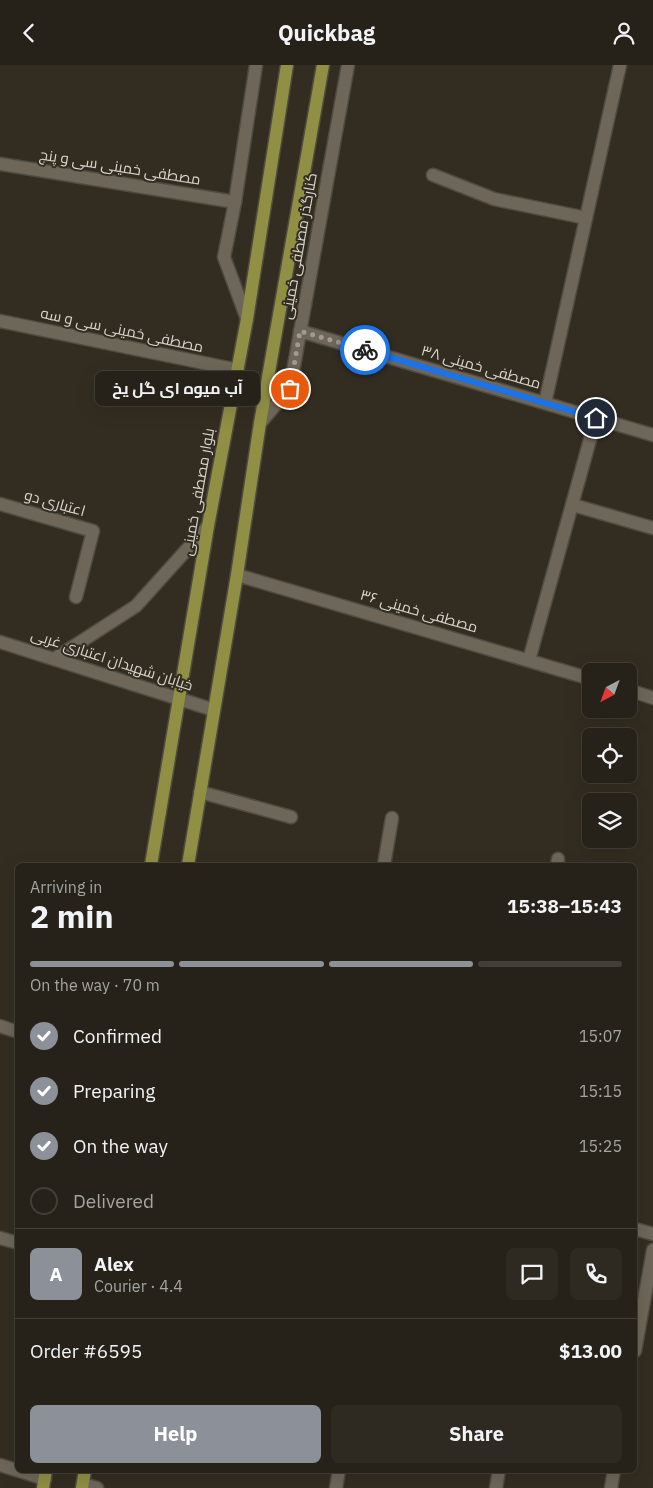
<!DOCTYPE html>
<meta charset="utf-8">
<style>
:root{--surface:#262219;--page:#2e2a22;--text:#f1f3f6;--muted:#a4a4a2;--line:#423f38;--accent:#8c9099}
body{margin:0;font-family:"IBM Plex Sans",Cairo,sans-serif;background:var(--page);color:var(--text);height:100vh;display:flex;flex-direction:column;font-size:19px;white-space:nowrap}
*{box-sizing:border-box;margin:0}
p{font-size:16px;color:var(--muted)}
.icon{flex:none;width:28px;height:28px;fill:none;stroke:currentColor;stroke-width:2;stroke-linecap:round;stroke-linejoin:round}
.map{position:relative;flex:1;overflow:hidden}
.panel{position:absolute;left:15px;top:798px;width:622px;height:610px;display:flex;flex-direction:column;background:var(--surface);border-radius:8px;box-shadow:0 5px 20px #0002,0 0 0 1px var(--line)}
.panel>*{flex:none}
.needle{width:32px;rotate:221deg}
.tools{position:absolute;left:582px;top:598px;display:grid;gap:10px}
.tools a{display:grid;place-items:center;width:55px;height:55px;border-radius:8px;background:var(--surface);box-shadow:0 5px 20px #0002,0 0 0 1px var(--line);font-size:25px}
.pin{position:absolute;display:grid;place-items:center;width:42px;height:42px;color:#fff;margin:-21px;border:2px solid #fff;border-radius:50%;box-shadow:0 1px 5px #0007}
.courier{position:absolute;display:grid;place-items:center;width:50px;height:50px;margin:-25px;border:4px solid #1a73e8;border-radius:50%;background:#fff;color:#222;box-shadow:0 1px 6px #0007}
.bubble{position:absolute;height:35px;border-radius:8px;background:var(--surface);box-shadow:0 5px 20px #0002,0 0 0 1px var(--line);font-size:16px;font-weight:700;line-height:35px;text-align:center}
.head em{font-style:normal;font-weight:700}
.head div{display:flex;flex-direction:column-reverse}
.head{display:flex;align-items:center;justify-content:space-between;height:85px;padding:0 15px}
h1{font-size:32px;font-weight:700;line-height:38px}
.bar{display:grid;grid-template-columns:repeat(4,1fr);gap:8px 5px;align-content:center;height:60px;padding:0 15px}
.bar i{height:6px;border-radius:4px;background:var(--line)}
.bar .current{background:var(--accent)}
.bar p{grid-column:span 4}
.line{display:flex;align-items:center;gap:12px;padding:0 15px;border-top:1px solid var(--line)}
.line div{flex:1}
.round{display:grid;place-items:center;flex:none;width:52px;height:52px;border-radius:8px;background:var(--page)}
ol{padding:0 15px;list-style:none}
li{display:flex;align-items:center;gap:15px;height:55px}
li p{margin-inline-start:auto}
li .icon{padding:5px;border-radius:50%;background:var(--accent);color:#fff;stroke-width:4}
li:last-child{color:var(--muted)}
li i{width:28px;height:28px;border:2px solid var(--line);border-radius:50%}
.primary-button{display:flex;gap:10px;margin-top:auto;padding:10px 15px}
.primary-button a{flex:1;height:58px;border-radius:8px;background:var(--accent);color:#fff;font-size:20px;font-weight:700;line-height:58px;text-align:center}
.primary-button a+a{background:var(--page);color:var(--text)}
header{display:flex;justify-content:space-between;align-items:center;height:65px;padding:0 15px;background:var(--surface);font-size:22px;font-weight:700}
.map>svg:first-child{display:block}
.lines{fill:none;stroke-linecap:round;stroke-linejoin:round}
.minor-casing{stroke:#504b41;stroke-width:15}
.major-casing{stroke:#504b41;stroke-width:15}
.minor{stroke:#6d6659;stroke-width:12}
.major{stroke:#918f44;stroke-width:12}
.done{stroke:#a09b92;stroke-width:5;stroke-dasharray:0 9}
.route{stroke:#1a73e8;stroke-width:6}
.labels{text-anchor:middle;stroke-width:4;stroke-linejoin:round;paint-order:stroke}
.street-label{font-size:15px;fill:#dad6cf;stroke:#332d21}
</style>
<header><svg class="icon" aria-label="back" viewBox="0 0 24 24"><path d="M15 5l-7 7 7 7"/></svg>Quickbag<svg class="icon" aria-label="person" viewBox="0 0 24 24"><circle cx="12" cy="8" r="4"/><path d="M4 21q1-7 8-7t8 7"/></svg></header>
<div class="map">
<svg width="653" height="1423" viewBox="0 0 653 1423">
<rect width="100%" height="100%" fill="#332d21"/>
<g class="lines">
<defs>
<g id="minor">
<path d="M 0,99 L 235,137"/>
<path d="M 433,110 L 494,134 L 586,153"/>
<path d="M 247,254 L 224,192 L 235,137 L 256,0"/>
<path d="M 0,256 L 238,305"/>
<path d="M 300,266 L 653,370"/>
<path d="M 545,338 L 620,0"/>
<path d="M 260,358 L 290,323 L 348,0"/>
<path d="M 0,439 L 93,466 L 76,532"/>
<path d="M 573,440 L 653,463"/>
<path d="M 237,510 L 591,614"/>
<path d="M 0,577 L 214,645"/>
<path d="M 54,594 L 136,541 L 208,461"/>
<path d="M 529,595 L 596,353"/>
<path d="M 629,625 L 653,633"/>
<path d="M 200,727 L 291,752"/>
<path d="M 384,800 L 392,753"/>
<path d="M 557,800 L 558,794"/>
<path d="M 0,961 L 18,967"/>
<path d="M 635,1164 L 653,1169"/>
<path d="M 0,1173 L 18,1178"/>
<path d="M 635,1286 L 653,1185"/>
<path d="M 0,1400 L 45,1414"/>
<path d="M 83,1419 L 97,1423"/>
<path d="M 336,1423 L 339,1405"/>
<path d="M 496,1423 L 499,1405"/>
<path d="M 611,1423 L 614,1405"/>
</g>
<g id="major">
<path d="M 151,800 L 208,461 L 247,254 L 287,0"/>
<path d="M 188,800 L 237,510 L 260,358 L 323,0"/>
<path d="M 43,1423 L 46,1405"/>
<path d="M 82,1423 L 85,1405"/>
</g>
</defs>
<use href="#minor" class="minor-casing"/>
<use href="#major" class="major-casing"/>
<use href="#minor" class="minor"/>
<use href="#major" class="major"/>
</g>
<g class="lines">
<path class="done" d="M 290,324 L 300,266 L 365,285"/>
<path class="route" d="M 365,285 L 596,353"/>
</g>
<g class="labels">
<g class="street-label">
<text transform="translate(120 102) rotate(9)" y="5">مصطفی خمینی سی و پنج</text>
<text transform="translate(299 181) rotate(-80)" y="5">کنارگذر مصطفی خمینی</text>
<text transform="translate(122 265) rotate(12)" y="5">مصطفی خمینی سی و سه</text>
<text transform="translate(481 302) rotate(16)" y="5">مصطفی خمینی ۳۸</text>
<text transform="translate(198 427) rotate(-80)" y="5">بلوار مصطفی خمینی</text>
<text transform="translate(55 438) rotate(16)" y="5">اعتباری دو</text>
<text transform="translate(419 546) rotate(16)" y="5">مصطفی خمینی ۳۶</text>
<text transform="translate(112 595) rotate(18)" y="5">خیابان شهیدان اعتباری غربی</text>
</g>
</g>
</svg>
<div class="tools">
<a><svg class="needle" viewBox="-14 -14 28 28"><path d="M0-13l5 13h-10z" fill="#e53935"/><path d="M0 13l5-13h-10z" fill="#a4a4a2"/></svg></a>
<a><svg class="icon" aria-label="locate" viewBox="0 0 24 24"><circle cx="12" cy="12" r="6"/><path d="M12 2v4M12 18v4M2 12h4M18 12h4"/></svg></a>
<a><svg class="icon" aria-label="layers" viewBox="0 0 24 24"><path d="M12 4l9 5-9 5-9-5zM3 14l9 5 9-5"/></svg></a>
</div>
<div class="pin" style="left:290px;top:324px;background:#ea580c"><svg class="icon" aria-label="bag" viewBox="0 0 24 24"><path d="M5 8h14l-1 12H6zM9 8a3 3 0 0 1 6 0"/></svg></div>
<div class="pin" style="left:596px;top:353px;background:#1f2937"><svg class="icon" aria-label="home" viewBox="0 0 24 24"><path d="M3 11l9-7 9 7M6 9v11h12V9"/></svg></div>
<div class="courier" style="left:365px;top:285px"><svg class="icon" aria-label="bike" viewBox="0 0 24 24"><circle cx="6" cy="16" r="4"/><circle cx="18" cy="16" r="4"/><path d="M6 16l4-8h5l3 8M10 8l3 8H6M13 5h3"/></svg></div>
<div class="bubble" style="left:95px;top:306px;width:165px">آب میوه ای گل یخ</div>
<section class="panel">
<div class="head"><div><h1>2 min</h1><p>Arriving in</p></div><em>15:38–15:43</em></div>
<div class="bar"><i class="current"></i><i class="current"></i><i class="current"></i><i></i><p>On the way · 70 m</p></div>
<ol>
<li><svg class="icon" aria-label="check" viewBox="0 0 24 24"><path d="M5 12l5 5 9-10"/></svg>Confirmed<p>15:07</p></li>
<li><svg class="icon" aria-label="check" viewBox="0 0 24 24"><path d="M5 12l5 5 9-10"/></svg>Preparing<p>15:15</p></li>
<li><svg class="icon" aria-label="check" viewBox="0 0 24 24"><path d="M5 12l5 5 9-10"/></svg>On the way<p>15:25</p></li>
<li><i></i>Delivered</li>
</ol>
<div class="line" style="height:90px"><b class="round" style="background:var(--accent);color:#fff">A</b><div><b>Alex</b><p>Courier · 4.4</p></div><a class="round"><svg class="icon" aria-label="chat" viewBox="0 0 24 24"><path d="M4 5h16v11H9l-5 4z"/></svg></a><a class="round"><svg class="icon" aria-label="phone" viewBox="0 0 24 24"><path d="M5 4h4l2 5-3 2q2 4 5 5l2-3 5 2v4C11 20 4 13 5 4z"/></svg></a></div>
<div class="line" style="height:65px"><div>Order #6595</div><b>$13.00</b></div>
<div class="primary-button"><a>Help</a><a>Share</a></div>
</section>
</div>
